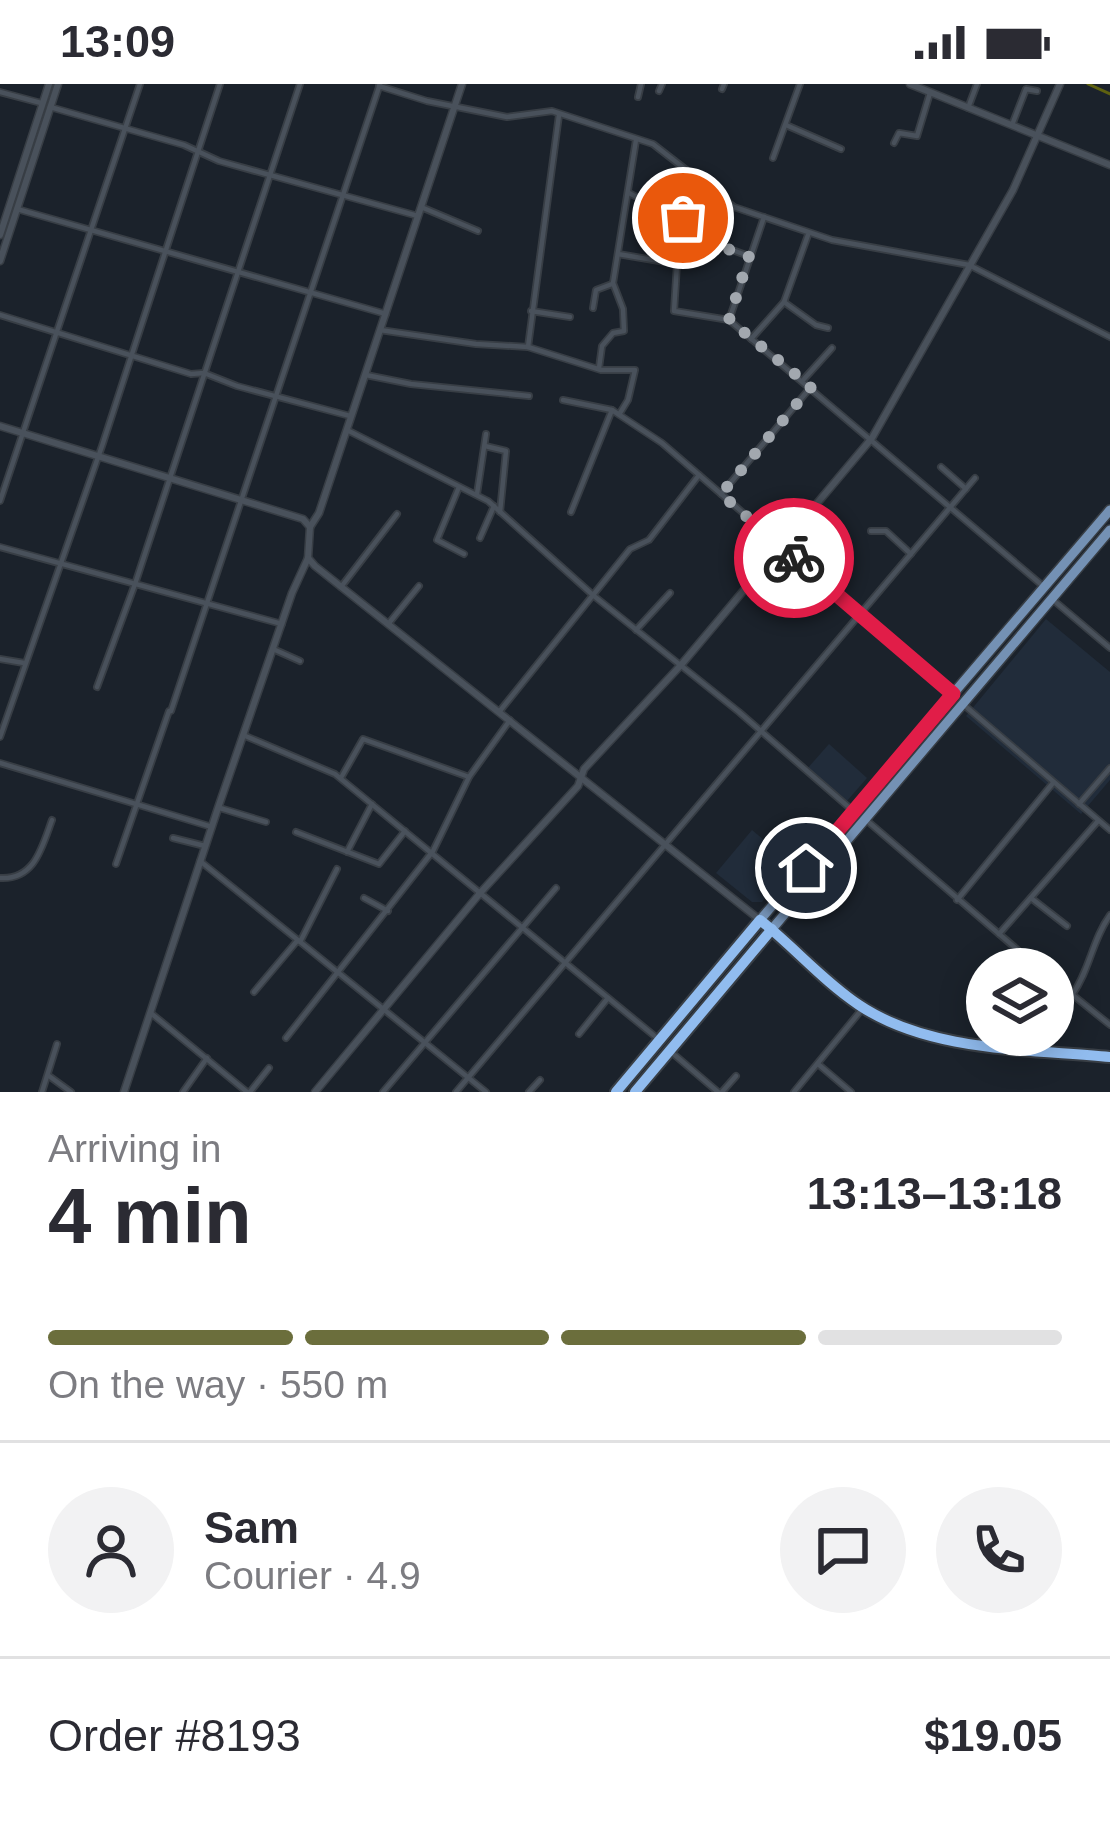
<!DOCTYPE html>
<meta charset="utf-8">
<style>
:root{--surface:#fff;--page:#f2f2f3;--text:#2b2b33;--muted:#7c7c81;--line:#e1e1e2;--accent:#6b6e3c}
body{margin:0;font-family:Helvetica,sans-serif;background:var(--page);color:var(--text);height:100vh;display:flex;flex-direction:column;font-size:45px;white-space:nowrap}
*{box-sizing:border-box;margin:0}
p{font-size:39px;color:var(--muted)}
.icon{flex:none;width:66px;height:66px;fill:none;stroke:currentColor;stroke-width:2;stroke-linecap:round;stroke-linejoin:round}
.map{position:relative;height:1008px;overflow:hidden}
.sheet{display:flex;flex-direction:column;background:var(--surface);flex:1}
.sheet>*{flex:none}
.buttons{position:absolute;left:966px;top:864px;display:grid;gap:24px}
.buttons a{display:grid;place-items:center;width:108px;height:108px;border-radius:50%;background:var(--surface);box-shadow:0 6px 30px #0003;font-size:60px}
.pin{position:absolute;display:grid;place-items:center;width:102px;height:102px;color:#fff;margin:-51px;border:6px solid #fff;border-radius:50%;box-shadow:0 3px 12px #0007}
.courier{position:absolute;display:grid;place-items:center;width:120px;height:120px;margin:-60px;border:9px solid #e11d48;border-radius:50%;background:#fff;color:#222;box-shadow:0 3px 15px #0007}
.overview em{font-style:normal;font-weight:700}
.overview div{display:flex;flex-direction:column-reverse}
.overview{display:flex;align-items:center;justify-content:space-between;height:204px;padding:0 48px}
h1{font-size:78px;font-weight:700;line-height:90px}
.bar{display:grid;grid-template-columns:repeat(4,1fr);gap:18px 12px;align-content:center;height:144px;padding:0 48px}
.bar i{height:15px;border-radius:9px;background:var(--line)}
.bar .active{background:var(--accent)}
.bar p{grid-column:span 4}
.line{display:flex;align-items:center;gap:30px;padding:0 48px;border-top:3px solid var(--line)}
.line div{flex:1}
.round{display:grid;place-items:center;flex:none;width:126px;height:126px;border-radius:63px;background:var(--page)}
.status{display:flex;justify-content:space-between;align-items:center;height:84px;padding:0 60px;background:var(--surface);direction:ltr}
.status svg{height:33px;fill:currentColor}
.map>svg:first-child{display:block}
.built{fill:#212c3a}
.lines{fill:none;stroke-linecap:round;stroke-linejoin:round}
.stream{stroke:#5e6110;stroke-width:3}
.street-casing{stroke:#383e45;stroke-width:8}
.secondary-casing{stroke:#383e45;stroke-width:9}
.primary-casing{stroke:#383e45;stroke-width:12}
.highway-casing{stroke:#383e45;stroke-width:14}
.street{stroke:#49515b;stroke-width:4.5}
.secondary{stroke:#49515b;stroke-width:6}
.primary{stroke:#7491b4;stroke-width:9}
.highway{stroke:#91bcef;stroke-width:10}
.done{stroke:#a2a8af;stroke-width:12;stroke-dasharray:0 21.6}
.route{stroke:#e11d48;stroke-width:15}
</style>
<div class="status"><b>13:09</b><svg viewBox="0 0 49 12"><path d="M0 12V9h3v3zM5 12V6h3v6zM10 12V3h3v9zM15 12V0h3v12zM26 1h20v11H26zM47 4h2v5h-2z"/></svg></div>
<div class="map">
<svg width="1110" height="1008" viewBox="0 0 1110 1008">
<rect width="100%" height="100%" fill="#1b222b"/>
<g class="built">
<path d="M 1046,535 L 1110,588 L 1110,696 L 1081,730 L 966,632 Z"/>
<path d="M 829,660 L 867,694 L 846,718 L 807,685 Z"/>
<path d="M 752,746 L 793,780 L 762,818 L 752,818 L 716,789 Z"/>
</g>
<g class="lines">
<path class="stream" d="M 1088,0 L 1110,10"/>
<defs>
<g id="street">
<path d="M 379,2 L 427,17 L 507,33 L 552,27 L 653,60 L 734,123 L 832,156 L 969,181 L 1110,253"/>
<path d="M 722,5 L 724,0"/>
<path d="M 659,7 L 662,0"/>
<path d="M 0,8 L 41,19"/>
<path d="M 638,13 L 641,0"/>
<path d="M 50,23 L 184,61 L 219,77 L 418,132"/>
<path d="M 968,24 L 977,0"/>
<path d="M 786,41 L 841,65"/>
<path d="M 1012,41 L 1026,5 L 1037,7"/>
<path d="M 894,59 L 899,49 L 917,52 L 930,9"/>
<path d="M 773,74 L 800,0"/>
<path d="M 695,94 L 682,148 L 749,172"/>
<path d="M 629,109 L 683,137"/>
<path d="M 421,123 L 478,147"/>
<path d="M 17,125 L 386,230"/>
<path d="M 618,170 L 677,180 L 674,227 L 729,236 L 1043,502"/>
<path d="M 657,176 L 658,155"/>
<path d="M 784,218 L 816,241 L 828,244"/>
<path d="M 593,224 L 596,206 L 612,200"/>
<path d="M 531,227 L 570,233"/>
<path d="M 0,231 L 191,290 L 204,289 L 237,302 L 350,332"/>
<path d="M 729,236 L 764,133"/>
<path d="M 380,246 L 476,260 L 528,263 L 601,286 L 635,286 L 628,316 L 620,329"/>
<path d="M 751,255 L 784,218 L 808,151"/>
<path d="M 528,263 L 559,31"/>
<path d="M 599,284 L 602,262 L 613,249 L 624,247 L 623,225 L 613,199 L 636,56"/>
<path d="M 366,291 L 411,300 L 529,312"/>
<path d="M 804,295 L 832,264"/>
<path d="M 563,316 L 612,326 L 662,359 L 952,609"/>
<path d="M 347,346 L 488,417 L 594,512 L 739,628 L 852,726"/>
<path d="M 485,362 L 506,367 L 500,428"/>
<path d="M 941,383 L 966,405"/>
<path d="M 459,403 L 437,456 L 464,470"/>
<path d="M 477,410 L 486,350"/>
<path d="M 721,410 L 810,304"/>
<path d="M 0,417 L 140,0"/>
<path d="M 571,428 L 612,326"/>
<path d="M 871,447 L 886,447 L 911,470"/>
<path d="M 480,454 L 494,422"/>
<path d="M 0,463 L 282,540"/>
<path d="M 341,503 L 397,430"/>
<path d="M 1052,515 L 1110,564"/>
<path d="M 389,539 L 419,502"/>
<path d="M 636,546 L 670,509"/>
<path d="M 273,565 L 300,577"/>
<path d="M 0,575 L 24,579"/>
<path d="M 97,603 L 135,500 L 300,0"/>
<path d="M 964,621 L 1110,746"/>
<path d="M 171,627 L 380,0"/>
<path d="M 499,628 L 630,465 L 649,456 L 699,391"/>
<path d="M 243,651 L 335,690 L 657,954"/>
<path d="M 0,653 L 102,362 L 220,0"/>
<path d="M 0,679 L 212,743"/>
<path d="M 342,692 L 363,655 L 469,693"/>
<path d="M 1079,720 L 1110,684"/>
<path d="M 220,724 L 266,738"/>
<path d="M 865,735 L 1040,885"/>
<path d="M 296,748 L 379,780 L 405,747"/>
<path d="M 173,754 L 205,762"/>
<path d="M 347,768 L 372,720"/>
<path d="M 200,777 L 486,1008"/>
<path d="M 116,780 L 169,627"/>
<path d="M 0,794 C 35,796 42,763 52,736"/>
<path d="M 364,814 L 388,827"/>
<path d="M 1031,814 L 1067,842"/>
<path d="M 957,816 L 1053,699"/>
<path d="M 999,850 L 1098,737"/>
<path d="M 300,858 L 337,785"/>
<path d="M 1053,895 L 1110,941"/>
<path d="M 254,908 L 297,857"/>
<path d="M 1072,911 C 1090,886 1092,856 1110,831"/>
<path d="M 152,930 L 247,1008"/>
<path d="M 579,950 L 608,914"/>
<path d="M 286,954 L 433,767 L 469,693 L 510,636"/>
<path d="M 978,960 L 987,949"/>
<path d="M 670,967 L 718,1008"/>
<path d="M 818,980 L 851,1008"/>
<path d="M 49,992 L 71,1008"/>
<path d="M 42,1008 L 57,960"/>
<path d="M 183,1008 L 207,974"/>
<path d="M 250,1008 L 269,984"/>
<path d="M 383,1008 L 556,804"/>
<path d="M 456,1008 L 975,394"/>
<path d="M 529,1008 L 540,996"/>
<path d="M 722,1008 L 736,992"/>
<path d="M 794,1008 L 863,924"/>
</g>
<g id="secondary">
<path d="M 910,0 L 1110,81"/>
<path d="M 0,151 L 49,0"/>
<path d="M 0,177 L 58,0"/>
<path d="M 0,342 L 303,435 L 310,443 L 308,474 L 315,482 L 760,836"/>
<path d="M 310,443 L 319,429 L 462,0"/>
<path d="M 124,1008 L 218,724 L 292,509 L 308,474"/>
<path d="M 315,1008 L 481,808 L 578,702 L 584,685 L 681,581 L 872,354 L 1013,106 L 1060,0"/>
</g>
<g id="primary">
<path d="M 760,836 L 1110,426"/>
<path d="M 772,845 L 1110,446"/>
</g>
<g id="highway">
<path d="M 616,1008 L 760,836 C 794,863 823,897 859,921 C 929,968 1028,965 1110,973"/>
<path d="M 635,1008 L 772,845"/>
</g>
</defs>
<use href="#street" class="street-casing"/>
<use href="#secondary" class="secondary-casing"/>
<use href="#primary" class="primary-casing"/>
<use href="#highway" class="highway-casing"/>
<use href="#street" class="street"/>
<use href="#secondary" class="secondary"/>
<use href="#primary" class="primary"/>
<use href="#highway" class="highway"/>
</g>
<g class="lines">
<path class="done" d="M 683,134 L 682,148 L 687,152 L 749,172 L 729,236 L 811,303 L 721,410 L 794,474"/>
<path class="route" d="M 794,474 L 953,610 L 806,784"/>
</g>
</svg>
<div class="buttons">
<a><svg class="icon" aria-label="layers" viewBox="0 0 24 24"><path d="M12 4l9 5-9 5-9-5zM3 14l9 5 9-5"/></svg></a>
</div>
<div class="pin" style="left:683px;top:134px;background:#ea580c"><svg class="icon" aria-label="bag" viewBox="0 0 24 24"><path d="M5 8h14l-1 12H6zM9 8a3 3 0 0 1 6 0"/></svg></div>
<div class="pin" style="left:806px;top:784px;background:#1f2937"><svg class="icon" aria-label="home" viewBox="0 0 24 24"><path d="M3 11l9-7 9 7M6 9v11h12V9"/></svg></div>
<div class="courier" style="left:794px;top:474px"><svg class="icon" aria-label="bike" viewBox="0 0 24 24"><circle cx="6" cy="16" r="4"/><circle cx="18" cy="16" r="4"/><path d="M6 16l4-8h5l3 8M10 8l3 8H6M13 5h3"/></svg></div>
</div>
<section class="sheet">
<div class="overview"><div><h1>4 min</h1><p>Arriving in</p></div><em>13:13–13:18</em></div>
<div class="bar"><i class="active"></i><i class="active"></i><i class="active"></i><i></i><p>On the way · 550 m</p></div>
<div class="line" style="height:216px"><a class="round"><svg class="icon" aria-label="person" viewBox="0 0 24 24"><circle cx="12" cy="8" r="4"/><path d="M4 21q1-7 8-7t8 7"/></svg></a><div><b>Sam</b><p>Courier · 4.9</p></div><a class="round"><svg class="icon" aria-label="chat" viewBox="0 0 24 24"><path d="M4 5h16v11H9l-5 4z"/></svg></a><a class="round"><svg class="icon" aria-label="phone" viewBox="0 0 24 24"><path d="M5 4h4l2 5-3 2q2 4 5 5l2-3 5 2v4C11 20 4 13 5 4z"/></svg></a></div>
<div class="line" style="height:156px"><div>Order #8193</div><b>$19.05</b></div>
</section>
